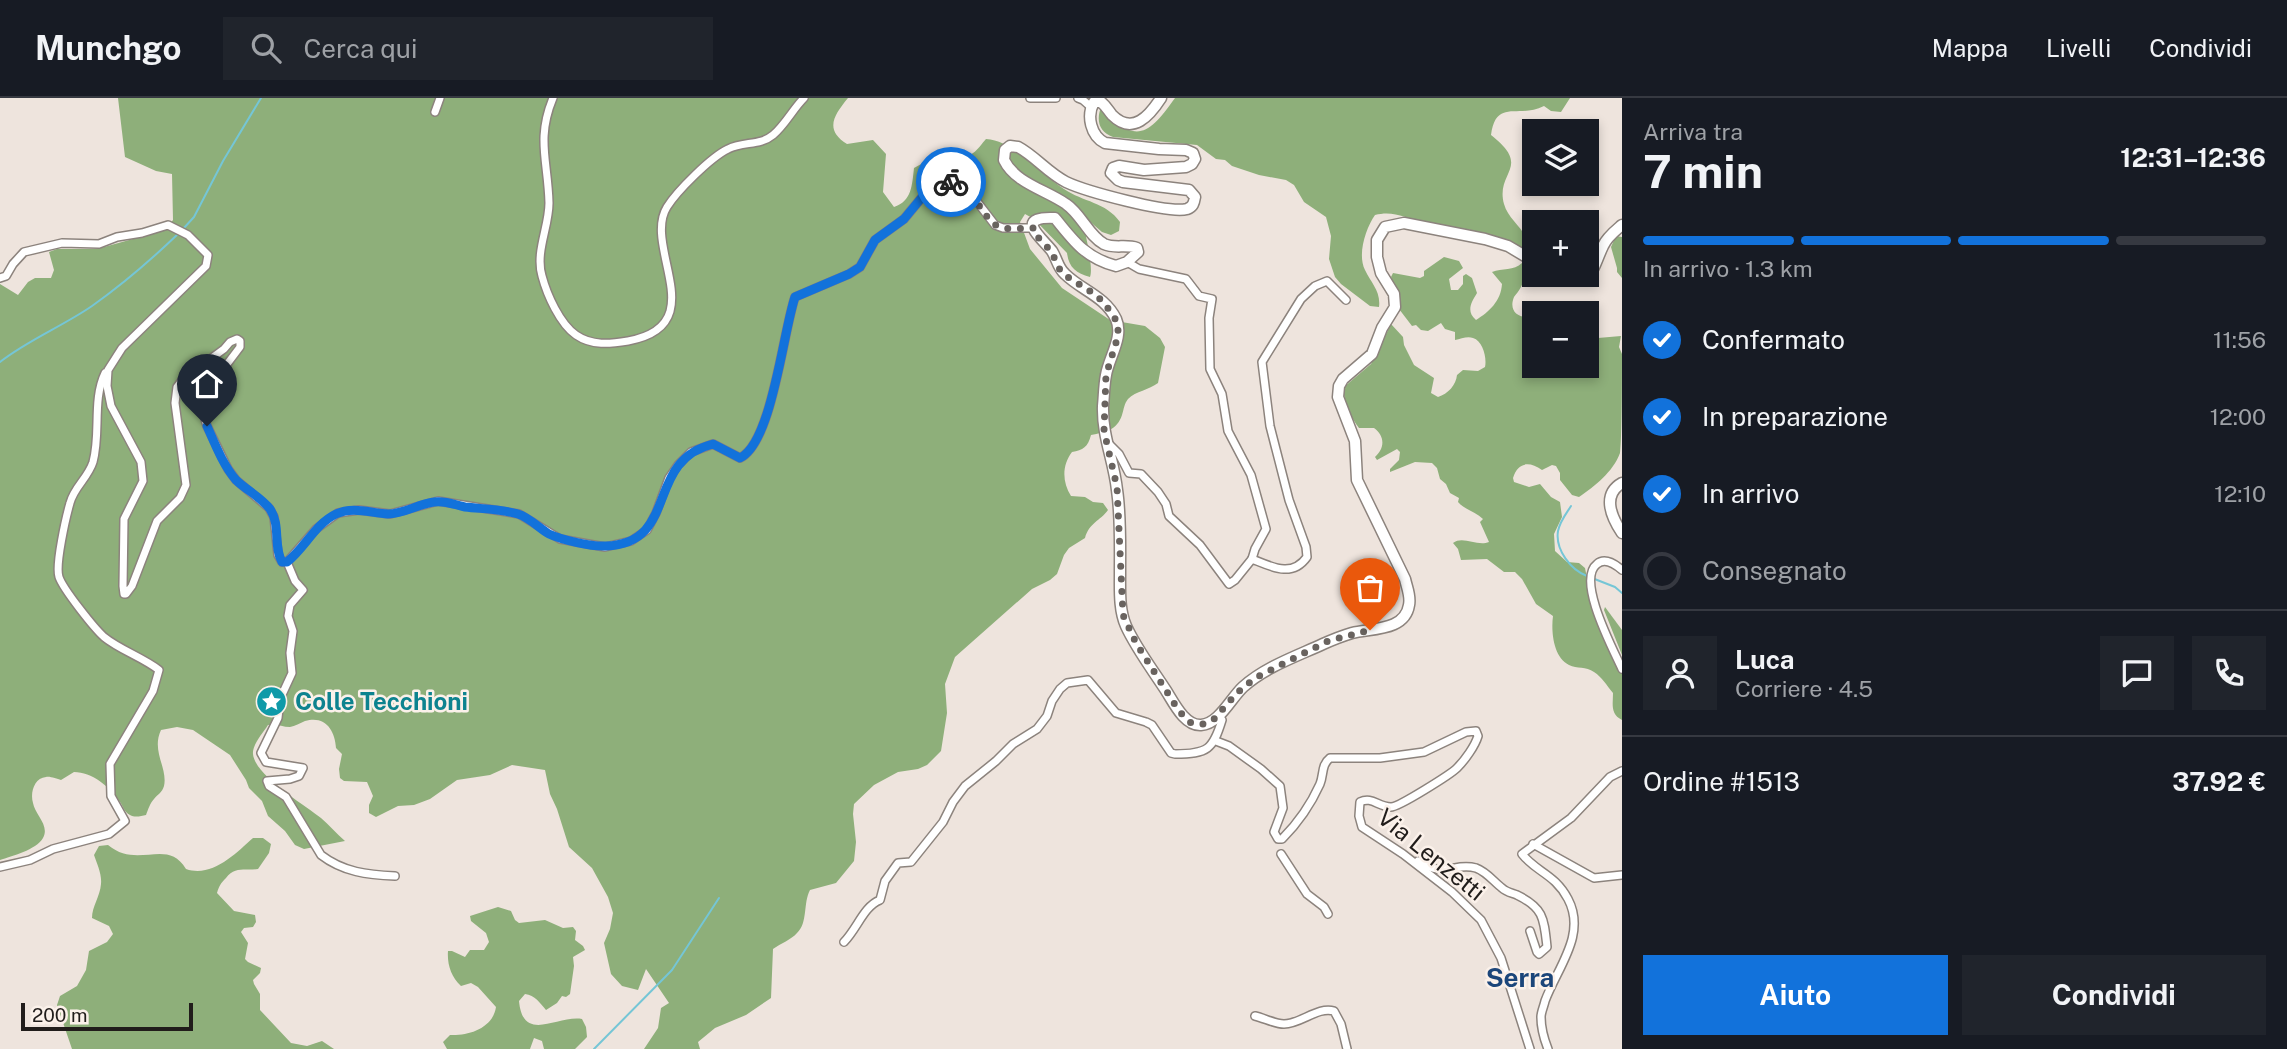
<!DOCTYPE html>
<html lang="it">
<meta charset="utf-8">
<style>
:root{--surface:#171b24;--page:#20242c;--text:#f1f3f6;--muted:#9ea1a6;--line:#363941;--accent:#1272db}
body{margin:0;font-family:"Public Sans",sans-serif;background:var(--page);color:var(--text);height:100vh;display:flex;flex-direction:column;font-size:26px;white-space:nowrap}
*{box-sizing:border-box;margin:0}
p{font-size:23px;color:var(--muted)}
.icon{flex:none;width:38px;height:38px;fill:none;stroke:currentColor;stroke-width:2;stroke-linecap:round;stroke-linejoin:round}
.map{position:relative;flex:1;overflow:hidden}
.sheet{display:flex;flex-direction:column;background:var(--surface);width:665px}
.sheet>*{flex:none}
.buttons{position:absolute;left:1522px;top:21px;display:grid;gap:14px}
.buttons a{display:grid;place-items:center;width:77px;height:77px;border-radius:0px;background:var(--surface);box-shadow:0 4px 10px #0003;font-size:35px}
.scale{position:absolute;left:21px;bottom:18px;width:172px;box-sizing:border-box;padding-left:7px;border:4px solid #211d1b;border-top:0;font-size:19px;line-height:24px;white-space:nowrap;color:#211d1b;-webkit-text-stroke:5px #fbf1ea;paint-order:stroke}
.pin{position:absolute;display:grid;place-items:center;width:60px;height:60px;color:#fff;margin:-72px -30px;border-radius:50% 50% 50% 0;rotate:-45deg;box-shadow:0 0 7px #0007}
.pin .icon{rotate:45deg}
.courier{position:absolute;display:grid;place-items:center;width:70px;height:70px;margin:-35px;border:5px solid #1272db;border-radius:50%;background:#fff;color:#222;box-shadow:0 2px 9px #0007}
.head em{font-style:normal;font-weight:700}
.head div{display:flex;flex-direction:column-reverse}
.head{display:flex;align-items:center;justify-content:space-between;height:119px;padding:0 21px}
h1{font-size:46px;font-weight:700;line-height:52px}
.bar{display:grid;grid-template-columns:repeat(4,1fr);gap:10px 7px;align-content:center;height:84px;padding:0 21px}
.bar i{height:9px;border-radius:5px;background:var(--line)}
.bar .selected{background:var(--accent)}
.bar p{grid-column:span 4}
.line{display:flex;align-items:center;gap:18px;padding:0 21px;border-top:2px solid var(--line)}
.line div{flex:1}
.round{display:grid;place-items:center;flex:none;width:74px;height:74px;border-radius:0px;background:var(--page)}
ol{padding:0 21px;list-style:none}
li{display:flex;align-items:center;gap:21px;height:77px}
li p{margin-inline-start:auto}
li .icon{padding:7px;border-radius:50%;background:var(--accent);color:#fff;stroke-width:4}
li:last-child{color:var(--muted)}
li i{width:38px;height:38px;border:4px solid var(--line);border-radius:50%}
.button{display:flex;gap:14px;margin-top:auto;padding:14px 21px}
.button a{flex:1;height:80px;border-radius:0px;background:var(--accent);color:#fff;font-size:28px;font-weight:700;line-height:80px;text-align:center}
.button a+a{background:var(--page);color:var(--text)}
header{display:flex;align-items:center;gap:42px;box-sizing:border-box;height:98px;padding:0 35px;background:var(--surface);border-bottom:2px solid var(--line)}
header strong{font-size:33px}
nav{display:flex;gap:38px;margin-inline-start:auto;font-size:24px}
.search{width:490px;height:63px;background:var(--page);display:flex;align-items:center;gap:18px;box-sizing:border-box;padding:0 24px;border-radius:0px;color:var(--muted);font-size:26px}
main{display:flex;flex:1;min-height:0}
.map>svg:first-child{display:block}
.forest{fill:#8eaf7a}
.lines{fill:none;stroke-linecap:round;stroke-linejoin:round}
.stream{stroke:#75c6d6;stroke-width:2}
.street-casing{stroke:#8c837d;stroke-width:10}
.secondary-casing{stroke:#8c837d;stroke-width:13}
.street{stroke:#fff;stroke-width:7}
.secondary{stroke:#fff;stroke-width:10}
.done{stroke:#69635f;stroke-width:7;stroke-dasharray:0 12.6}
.route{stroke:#1272db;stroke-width:9}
.labels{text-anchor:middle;stroke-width:5;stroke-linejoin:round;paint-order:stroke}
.culture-label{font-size:24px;font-weight:bold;fill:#0d838f;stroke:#fbf1ea;text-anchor:start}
.street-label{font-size:24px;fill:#211d1b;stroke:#fbf1ea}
.neighbourhood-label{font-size:26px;font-weight:bold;fill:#1c467a;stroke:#fbf1ea}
</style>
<header>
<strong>Munchgo</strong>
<div class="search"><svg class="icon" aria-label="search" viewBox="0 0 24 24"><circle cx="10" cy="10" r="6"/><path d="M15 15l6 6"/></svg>Cerca qui</div>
<nav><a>Mappa</a><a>Livelli</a><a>Condividi</a></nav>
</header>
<main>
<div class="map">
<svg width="1622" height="951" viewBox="0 0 1622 951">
<rect width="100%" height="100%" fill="#eee4dd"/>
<g class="forest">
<path d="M 118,0 L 848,0 C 834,17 824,32 847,46 L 873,42 L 886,56 L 883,94 L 894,109 C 912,103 912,87 914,70 L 923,65 L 931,71 L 940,72 C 950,64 963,63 973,55 C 978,52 982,45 986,41 C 1018,44 1038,75 1064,91 C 1083,104 1106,104 1120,124 L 1119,133 L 1111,137 L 1102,134 L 1081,116 C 1084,130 1094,169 1090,179 C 1076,175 1069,170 1067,155 L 1034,121 L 1025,116 L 1020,124 L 1030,151 L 1062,190 L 1110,222 L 1145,228 L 1160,240 L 1165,249 L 1158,285 C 1149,292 1136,293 1128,301 C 1124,306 1124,311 1122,317 C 1117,332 1106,334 1091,337 C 1088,349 1083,352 1072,354 C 1062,367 1062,384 1071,398 L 1085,399 L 1093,404 L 1103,405 L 1108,412 C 1100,423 1089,425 1085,440 L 1069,450 L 1064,457 L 1057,476 L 1050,482 L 1032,491 L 955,559 L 945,586 L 947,615 L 941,653 L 927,667 L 918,671 L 898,674 L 874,687 L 854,706 L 853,716 L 856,744 L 854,763 L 836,785 L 810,792 C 803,805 808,825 797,835 C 791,842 781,845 773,851 L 771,900 L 746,917 L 715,930 L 698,944 L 700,951 L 644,951 L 658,930 L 661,910 L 669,905 L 646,871 L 638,892 L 622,888 L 611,876 L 604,845 L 610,831 L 613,815 L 608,799 L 592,770 L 569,749 L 557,711 L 550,696 L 545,672 L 512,667 L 490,677 L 457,682 L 430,701 L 414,707 L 398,708 L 376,719 L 369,715 L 369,707 L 373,698 L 367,684 L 344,683 L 340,680 L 339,671 L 342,656 L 336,650 C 335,632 325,617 305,623 C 300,625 295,628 290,629 C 282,629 276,625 268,627 C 263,635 252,647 253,656 C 255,678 305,707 321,720 C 329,727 337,736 345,743 L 304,751 L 295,747 L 285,733 L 268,718 L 262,703 L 249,690 L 246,682 L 230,657 L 193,632 L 177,629 L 161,632 C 151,653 168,670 164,688 C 162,695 158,696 154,701 C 150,705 148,712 146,717 C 141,718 135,720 130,717 C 124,714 123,708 120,704 C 109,688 92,674 74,674 L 61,682 C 57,681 50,678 46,679 C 34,680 30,695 33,705 C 35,717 50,727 43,740 C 36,752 12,758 0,762 L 0,186 L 18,197 L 28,184 L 35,180 L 51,180 L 54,172 L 49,154 L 57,151 L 97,151 L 165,132 L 173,122 L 172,76 L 156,73 L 125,59 Z"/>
<path d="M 1175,0 L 1570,0 L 1561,14 L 1551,13 L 1544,8 C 1518,21 1496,0 1491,37 C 1533,70 1495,73 1504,106 C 1508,121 1523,129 1528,144 L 1522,151 C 1491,132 1457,130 1423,124 C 1406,120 1393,112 1375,117 C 1366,130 1357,156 1365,172 C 1371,185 1381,193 1379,209 L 1370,208 L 1341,186 L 1335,179 L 1329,161 L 1331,138 L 1326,119 L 1304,104 L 1294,87 L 1286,82 L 1259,77 L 1232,68 L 1225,62 L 1216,61 L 1197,47 L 1113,39 C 1099,34 1096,23 1101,9 C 1135,47 1148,38 1175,0 Z"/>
<path d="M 1616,138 L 1622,139 L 1622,180 L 1617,174 L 1617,170 L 1611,149 Z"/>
<path d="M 1444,159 L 1459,163 L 1463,170 L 1449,181 L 1451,192 L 1458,192 L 1463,186 L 1463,178 L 1466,176 L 1472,180 L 1477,195 C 1471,205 1466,213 1476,222 C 1489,214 1501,203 1502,186 L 1492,174 C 1502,170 1514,173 1522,165 L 1525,165 C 1525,173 1525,182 1521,189 C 1519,193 1516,196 1514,199 C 1509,211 1516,219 1527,219 L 1535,225 L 1535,268 L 1587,268 L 1587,239 L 1591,244 L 1598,240 L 1621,238 L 1619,249 L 1622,256 C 1622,276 1622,341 1620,355 C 1613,374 1595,388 1579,399 L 1572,397 L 1560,382 L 1560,375 L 1556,368 L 1552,367 L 1542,372 C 1529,363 1518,364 1513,380 L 1514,384 L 1529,389 L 1540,386 L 1551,399 L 1560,404 L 1562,419 L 1554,436 L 1555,453 L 1567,464 L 1579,465 L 1585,470 L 1589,490 L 1622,576 L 1622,622 C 1610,616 1613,606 1613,595 C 1607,588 1602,579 1594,574 C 1586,568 1577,571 1569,567 C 1553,559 1551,533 1553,518 L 1536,506 L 1522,481 L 1515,474 L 1504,474 L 1487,461 L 1461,462 L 1458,451 L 1453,445 C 1463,437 1477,449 1489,444 L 1480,424 L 1483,421 C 1476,414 1465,412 1458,404 L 1459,400 L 1450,395 L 1446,386 L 1440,381 L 1437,370 L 1432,365 L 1415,364 L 1390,374 L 1390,371 L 1399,362 L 1400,354 L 1397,351 L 1377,362 L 1375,359 C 1385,350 1385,338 1374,330 L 1359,330 C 1351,320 1342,302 1344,289 L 1371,266 L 1391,226 L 1403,239 L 1404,247 L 1414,267 L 1434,280 L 1431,295 L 1438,299 C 1448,296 1456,287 1457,277 L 1463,272 L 1478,273 L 1485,269 C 1487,260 1483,243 1473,240 C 1467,238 1461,241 1455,242 L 1455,234 L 1445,231 L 1441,225 L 1428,233 L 1421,232 L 1416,227 L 1412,228 L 1399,211 L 1398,196 L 1391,179 L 1393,175 L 1420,180 L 1424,178 L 1424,173 Z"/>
<path d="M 1605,509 L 1622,532 L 1622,557 L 1604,512 Z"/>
<path d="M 253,740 L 263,740 L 271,746 L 269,755 L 258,771 C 245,773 235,768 226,780 C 221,785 219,788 217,795 L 234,813 L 255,817 L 256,824 L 253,829 L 244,830 L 241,834 L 248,845 L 245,861 L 248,864 L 261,870 L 260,875 L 253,882 L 254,886 L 260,896 L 260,912 L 291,945 L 307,948 L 322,943 L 334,951 L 72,951 L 57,907 L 60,898 L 77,888 L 86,872 L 89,853 L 107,844 L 113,836 L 109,828 L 92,820 C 92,808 100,799 101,786 C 102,776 97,766 94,757 L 99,748 L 108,747 C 138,772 167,739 186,771 C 212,780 235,756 253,740 Z"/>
<path d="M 498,809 L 511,813 L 515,822 L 519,825 L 545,822 L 563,830 L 573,829 L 576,833 L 575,842 L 583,848 L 585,852 L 573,859 L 574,868 L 570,896 L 566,899 L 562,898 L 557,905 L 546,912 C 540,905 535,897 525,896 L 519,903 C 523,946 557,917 582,921 L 586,929 L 587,939 L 575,951 L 544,951 L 542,943 L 534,940 L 530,951 L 447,951 L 443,944 L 450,937 C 469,938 493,930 496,909 L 478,889 L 471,885 L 461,888 C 451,879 447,866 448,853 L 452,853 L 465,859 L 470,852 L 484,852 L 489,844 L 486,835 L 471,823 L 470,818 Z"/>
</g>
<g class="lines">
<g class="stream">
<path d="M 183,131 L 194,119 L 223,63 L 261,0"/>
<path d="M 0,264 C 28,242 63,228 92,208 C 123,186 152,161 179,135"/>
<path d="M 1571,408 C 1566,416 1560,423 1558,433 C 1555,452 1571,472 1587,478"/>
<path d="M 1592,480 L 1615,489 L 1622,495"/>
<path d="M 594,951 L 672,872 L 719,800"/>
</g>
<defs>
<g id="street">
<path d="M 553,0 C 536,41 548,63 549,105 C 549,129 535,154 542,178 C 547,197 560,226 576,237 C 592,248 610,246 628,243 C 714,227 642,149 667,109 C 677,93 711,59 728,51 C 743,43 760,48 773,37 C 785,27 793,11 804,0"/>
<path d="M 1030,0 L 1056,0"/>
<path d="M 1078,0 L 1083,2 L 1091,9"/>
<path d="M 435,14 L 440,0"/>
<path d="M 1127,164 L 1139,171 L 1186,181 L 1199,198 L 1212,201 L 1209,220 L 1210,271 L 1222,296 L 1228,333 L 1251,377 L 1266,431 L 1255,451 L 1252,461"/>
<path d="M 0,180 L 6,178 L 13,166 L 24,154 L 62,145 L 99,146 L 117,139 L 142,135 L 168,127 L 188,137 L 208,157 L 206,168 L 122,250 L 108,272 L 107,288 L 111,308 L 141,364 L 143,383 L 124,421 L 123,488 L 124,496 L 126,496 L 132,488 L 157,423 L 180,400 L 186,387 L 175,305 L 177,289 L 183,281 L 224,251 L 230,244 L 237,241 L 240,243 L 240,249 L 203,298 L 202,311 L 207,328 L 228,371 L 236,382 L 269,410 L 274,419 L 278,457 L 282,464 L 287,464 L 316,431 L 338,415 L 359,412 L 390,416 L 438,403 L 519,416 L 560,441 L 605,449 L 631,443 L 647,432 L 656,415 L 669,380 L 678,367 L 691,354 L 713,346 L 740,360 C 772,345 783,234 795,199 L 849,176 L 860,169 L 875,142 L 904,121 L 928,92 L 938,85 L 950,84 L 968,92 L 995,127 L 1003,130 L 1033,130"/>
<path d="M 1108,345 L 1119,356 L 1129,375 L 1141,376 L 1158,394 L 1166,406 L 1169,418 L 1200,447 L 1229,486 L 1235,482 L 1252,461 C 1272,469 1292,480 1307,459 L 1306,449 L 1289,402 L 1270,328 L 1262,264 L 1301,201 L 1315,188 L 1327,183 L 1346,202"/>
<path d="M 287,464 L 295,483 L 303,492 L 290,507 L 288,518 L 293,533 L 290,555 L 292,575 L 280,601 L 278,620 L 261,655 L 266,664 L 303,670 L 299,678 L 290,681 L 267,683 L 269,688 L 286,699 L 321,757 C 343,774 368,777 395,778"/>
<path d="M 1622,472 C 1615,466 1605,459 1597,466 C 1576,482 1613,551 1622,571"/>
<path d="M 1216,643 L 1229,648 L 1261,671 L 1280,688 L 1283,710 L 1274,734 L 1278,741 L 1282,741 C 1298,725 1311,706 1320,686 C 1324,676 1321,667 1330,660 L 1380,660 L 1424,654 L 1466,634 L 1476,633 L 1478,638 C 1475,648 1465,662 1457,670 C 1451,676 1399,709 1391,709 C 1378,709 1372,698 1360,704 L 1359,718 L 1362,729 L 1403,756 L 1452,794 L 1481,822 L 1501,860 L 1530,951"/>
<path d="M 1533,746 L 1594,780 L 1622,777"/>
<path d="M 1281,756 L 1307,796 L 1324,809 L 1328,816"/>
<path d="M 1418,763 C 1446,781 1453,764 1476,770 C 1487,774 1494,784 1502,790 C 1506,794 1512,795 1517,797 C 1544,810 1544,821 1547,849 L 1539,856 L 1537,854 L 1530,833"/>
<path d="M 0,769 L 30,762 L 53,751 L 109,736 L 125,723 L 111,698 L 110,666 L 153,593 L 159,572 C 142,559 120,552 104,539 C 94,530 63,491 59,479 C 55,467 66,419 70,405 C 74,389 88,380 93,364 C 101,335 92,302 105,275"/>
<path d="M 844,844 C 857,831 864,808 880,802 L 885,783 L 898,765 L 911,764 L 943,724 L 953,704 L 965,688 L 996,663 L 1013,646 L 1037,631 L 1047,618 L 1052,603 L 1060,591 L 1067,585 L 1088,582 L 1116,615 L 1146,624 L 1152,627 L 1171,655 L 1175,656 C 1208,656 1213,651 1222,622 L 1218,617"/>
<path d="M 1255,918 C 1264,920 1275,926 1284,926 C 1301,926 1318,908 1334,913 L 1341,926 L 1347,951"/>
<path d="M 1548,951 C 1544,941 1541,929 1541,919 C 1541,914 1544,908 1545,903 C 1557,870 1587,837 1568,801 C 1555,776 1536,774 1522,756 L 1571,720 L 1610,679 L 1622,673"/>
</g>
<g id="secondary">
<path d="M 1161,0 C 1150,17 1133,38 1112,17 C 1108,12 1106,8 1101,4 L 1094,4 C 1086,18 1091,38 1105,45 L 1159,51 L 1186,52 L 1193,55 L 1195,61 L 1192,66 L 1186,69 L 1144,72 L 1119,68 L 1113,70 L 1111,75 L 1118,82 L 1123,84 L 1189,92 L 1195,99 C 1194,105 1193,109 1187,111 C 1168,116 1085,93 1066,84 C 1048,75 1035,58 1018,49 L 1010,48 L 1005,52 L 1004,62 C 1015,85 1046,92 1066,106 C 1081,116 1089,138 1104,146 C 1114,151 1126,146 1137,150 L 1138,154 L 1127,164 L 1116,168 C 1086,160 1074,144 1055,120 C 1012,118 1043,141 1052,153 C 1057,161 1058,170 1065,176 C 1081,192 1105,198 1116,221 C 1124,239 1109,259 1106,277 C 1104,287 1104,298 1103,308 C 1102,338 1114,363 1117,392 C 1121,419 1120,448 1120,476 C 1120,493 1119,512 1126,528 C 1136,550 1152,571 1165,591 C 1173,603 1184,628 1201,627 C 1219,626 1231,600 1243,589 C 1265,569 1297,558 1323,546 C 1332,542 1342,538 1352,535 C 1372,530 1405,533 1409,507 C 1411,498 1407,490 1405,481 L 1357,382 L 1355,343 L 1338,299 L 1339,288 L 1343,281 L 1372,256 L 1382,230 L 1395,209 L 1394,196 L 1381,175 L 1377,159 L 1377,142 L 1385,129 L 1404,125 L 1485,141 L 1508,148 L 1535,164"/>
<path d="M 1561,177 C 1593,189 1592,171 1603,148 C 1607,139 1615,133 1622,127"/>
<path d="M 1622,385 C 1601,397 1612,420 1622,435"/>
</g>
</defs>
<use href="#street" class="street-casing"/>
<use href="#secondary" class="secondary-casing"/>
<use href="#street" class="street"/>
<use href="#secondary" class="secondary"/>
</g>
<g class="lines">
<path class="done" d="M 951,84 C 979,94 983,124 1000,129 C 1010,132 1023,130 1034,130 L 1035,136 L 1051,153 L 1060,172 L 1066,178 L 1096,197 L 1105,206 L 1118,225 L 1118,238 L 1106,277 L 1104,333 L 1117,389 L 1123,517 L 1136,545 L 1179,613 L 1191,625 L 1204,626 L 1214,621 L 1237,595 L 1255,580 L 1328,543 L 1370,532"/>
<path class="route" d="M 207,328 C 215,346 223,367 236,382 C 246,392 261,399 270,411 C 281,427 273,448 282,464 L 287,464 C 305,450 315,426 336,416 C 353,408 370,415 388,416 C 404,416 418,406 434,404 C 445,402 455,407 465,409 C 483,411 501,411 518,416 C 530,420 539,430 549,436 C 562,442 592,449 606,448 C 680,445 644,363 713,346 L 740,360 C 772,345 783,234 795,199 L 849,176 L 860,169 L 875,142 L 904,121 L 928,92 L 938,85 L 951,84"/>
</g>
<defs>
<symbol id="sight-disc" viewBox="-11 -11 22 22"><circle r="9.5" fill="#0f9aa8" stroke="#fbf1ea"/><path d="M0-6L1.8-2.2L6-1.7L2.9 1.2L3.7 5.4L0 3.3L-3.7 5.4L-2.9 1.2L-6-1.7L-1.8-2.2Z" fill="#fff"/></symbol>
</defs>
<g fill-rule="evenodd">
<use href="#sight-disc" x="254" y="586" width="35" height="35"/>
</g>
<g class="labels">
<g class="culture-label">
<text x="295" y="612">Colle Tecchioni</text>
</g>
<g class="street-label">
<text transform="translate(1431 757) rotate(39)" y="8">Via Lenzetti</text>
</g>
<g class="neighbourhood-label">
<text x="1520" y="889">Serra</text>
</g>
</g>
</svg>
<div class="buttons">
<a><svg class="icon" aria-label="layers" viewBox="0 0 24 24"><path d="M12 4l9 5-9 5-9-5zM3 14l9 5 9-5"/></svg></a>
<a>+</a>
<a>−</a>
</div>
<div class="scale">200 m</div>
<div class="pin" style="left:1370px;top:532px;background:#ea580c"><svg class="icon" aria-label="bag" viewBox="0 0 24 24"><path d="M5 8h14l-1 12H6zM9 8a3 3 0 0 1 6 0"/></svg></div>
<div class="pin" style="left:207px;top:328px;background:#1f2937"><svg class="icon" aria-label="home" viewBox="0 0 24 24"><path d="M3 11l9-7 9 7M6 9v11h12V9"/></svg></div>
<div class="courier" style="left:951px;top:84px"><svg class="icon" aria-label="bike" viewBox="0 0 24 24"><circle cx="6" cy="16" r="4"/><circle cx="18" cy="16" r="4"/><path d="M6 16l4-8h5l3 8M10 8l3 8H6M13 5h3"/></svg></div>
</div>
<section class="sheet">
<div class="head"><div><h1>7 min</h1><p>Arriva tra</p></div><em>12:31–12:36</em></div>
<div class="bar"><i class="selected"></i><i class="selected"></i><i class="selected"></i><i></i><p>In arrivo · 1.3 km</p></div>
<ol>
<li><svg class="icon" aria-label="check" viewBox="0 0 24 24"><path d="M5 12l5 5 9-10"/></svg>Confermato<p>11:56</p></li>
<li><svg class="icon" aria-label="check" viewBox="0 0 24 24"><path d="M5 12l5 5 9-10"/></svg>In preparazione<p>12:00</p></li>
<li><svg class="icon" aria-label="check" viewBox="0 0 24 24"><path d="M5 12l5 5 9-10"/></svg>In arrivo<p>12:10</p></li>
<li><i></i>Consegnato</li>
</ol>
<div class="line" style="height:126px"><a class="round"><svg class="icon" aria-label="person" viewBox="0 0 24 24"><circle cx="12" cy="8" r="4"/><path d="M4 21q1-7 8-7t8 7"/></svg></a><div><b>Luca</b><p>Corriere · 4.5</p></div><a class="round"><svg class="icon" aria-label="chat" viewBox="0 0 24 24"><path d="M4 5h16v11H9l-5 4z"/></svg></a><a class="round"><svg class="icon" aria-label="phone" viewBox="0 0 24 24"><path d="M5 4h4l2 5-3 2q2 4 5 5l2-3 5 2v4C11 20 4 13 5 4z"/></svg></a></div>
<div class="line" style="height:91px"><div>Ordine #1513</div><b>37.92 €</b></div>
<div class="button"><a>Aiuto</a><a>Condividi</a></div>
</section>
</main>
